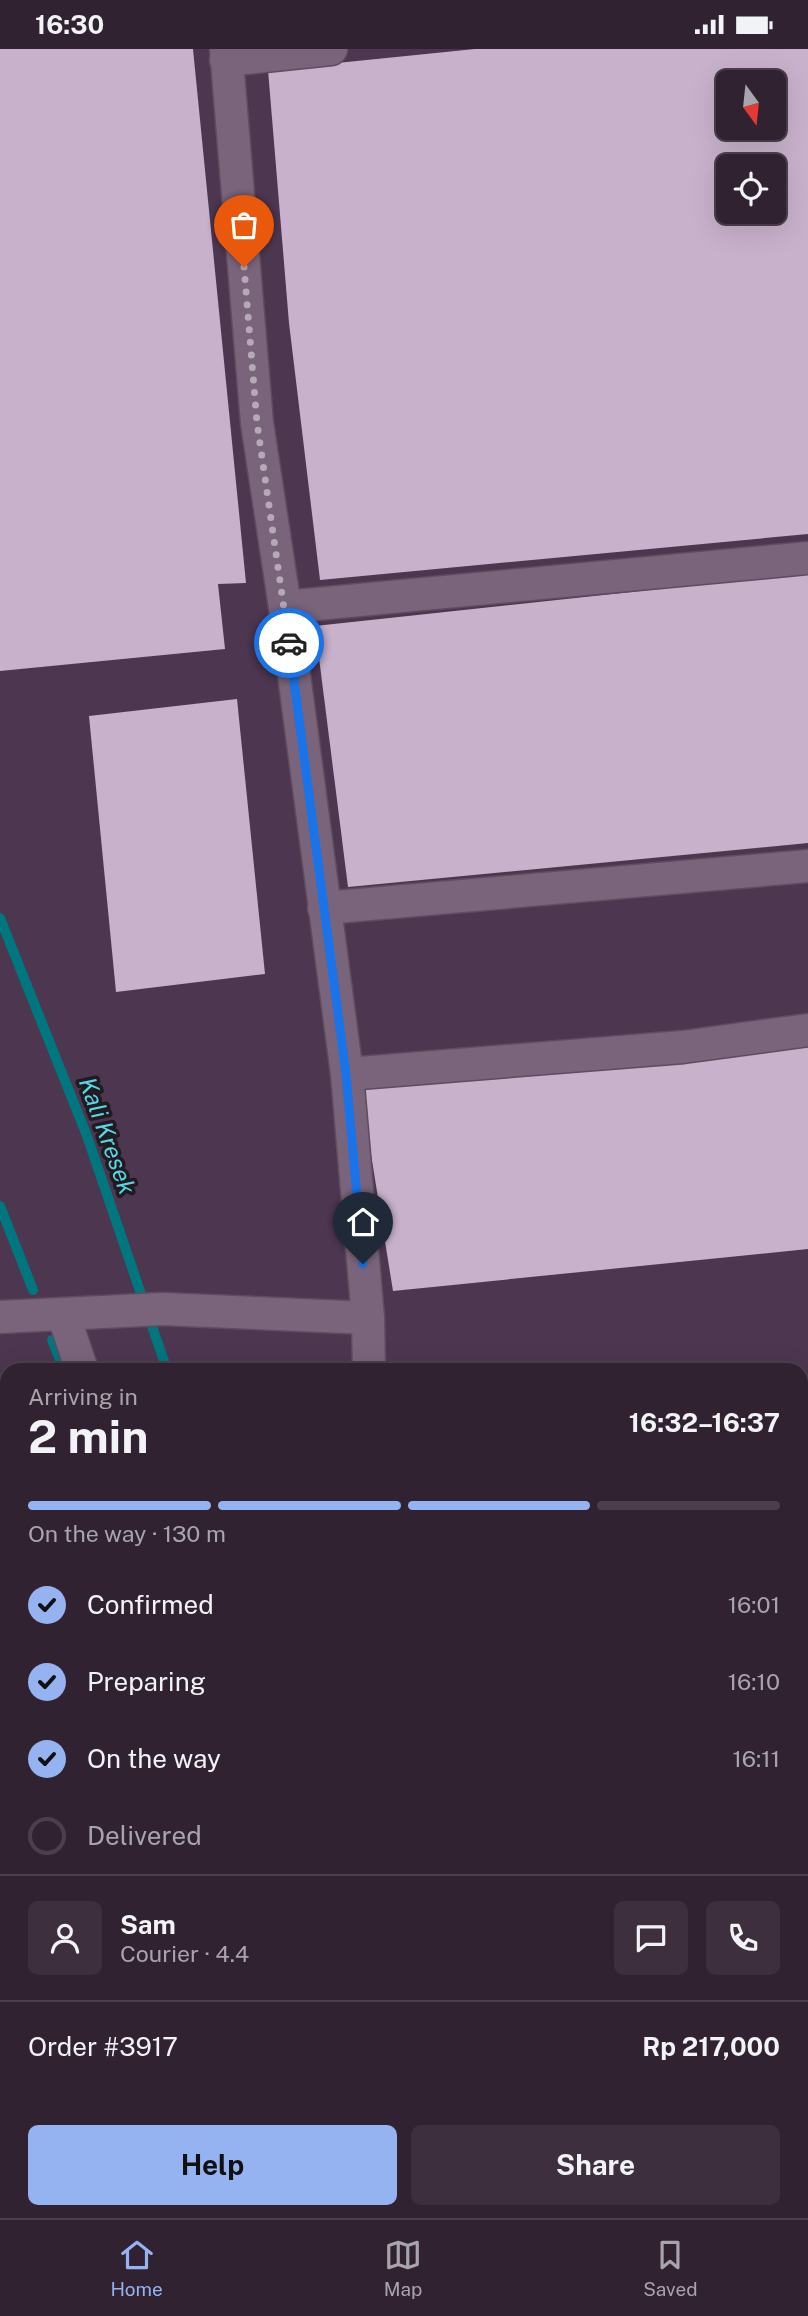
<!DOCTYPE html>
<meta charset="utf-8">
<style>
:root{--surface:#312232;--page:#3d2f3e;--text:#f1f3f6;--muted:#a8a4ac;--line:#4c3f4d;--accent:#95b2f1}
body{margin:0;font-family:"Public Sans",sans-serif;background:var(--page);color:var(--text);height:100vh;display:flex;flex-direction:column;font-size:26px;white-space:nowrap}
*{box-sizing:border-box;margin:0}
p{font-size:23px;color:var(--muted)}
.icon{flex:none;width:38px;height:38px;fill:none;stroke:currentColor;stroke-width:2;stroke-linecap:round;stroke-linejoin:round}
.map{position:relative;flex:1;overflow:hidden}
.drawer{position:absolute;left:0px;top:1314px;width:808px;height:856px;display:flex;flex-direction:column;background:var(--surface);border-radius:21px 21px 0 0;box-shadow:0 7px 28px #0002,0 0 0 2px var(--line)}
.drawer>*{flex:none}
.needle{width:46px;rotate:165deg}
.fabs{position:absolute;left:716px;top:21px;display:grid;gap:14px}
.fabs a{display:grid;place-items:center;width:70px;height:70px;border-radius:10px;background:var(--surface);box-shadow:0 7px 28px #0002,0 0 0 2px var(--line);font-size:35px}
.pin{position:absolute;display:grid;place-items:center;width:60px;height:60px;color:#fff;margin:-72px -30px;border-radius:50% 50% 50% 0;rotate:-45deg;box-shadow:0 0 7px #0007}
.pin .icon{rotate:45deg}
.courier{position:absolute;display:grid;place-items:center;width:70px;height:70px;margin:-35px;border:5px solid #1a73e8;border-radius:50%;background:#fff;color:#222;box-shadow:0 2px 9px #0007}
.headline em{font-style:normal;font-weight:700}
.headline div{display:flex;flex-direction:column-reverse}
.headline{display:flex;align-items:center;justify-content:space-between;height:119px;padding:0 28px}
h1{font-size:46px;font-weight:700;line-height:52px}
.bar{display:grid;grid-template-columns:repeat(4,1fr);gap:10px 7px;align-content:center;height:84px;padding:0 28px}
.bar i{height:9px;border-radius:5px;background:var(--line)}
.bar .active{background:var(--accent)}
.bar p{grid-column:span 4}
.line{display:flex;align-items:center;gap:18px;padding:0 28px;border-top:2px solid var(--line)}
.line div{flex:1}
.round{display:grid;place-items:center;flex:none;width:74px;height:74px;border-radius:10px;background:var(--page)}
ol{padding:0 28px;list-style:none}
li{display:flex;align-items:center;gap:21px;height:77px}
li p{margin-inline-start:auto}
li .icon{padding:7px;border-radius:50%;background:var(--accent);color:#111;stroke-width:4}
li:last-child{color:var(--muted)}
li i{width:38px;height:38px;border:4px solid var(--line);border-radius:50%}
.button{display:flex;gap:14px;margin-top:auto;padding:14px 28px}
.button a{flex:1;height:80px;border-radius:10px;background:var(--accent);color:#111;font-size:28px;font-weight:700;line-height:80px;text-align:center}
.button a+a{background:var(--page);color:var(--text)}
.status{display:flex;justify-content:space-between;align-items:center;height:49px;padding:0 35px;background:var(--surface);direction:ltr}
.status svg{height:19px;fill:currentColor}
.tab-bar{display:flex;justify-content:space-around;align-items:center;height:98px;border-top:2px solid var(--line);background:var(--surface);font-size:19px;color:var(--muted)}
.tab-bar a{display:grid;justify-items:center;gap:4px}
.tab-bar .active{color:var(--accent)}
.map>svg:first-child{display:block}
.built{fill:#4c3650;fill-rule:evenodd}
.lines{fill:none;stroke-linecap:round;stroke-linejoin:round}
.stream{stroke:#00767f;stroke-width:10}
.building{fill:#c8b1cb;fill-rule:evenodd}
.minor-casing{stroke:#5d4d5e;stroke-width:35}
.minor{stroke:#79647b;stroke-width:32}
.done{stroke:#b6a8b7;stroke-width:7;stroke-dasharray:0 12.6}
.route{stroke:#1a73e8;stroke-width:9}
.labels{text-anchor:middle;stroke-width:7;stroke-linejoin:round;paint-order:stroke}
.water-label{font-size:24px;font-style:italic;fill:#57d7e2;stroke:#221a23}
</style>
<div class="status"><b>16:30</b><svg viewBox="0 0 49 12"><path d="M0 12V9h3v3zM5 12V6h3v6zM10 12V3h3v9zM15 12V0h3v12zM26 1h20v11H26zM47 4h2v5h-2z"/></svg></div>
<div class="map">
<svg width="808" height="2169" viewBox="0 0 808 2169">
<rect width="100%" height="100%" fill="#412e43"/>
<path class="built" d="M 0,0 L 808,0 L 808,2169 L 0,2169 ZM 728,33 L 774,33 L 774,79 L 728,79 ZM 728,117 L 774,117 L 774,163 L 728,163 ZM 7,1321 L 802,1321 L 802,2163 L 7,2163 Z"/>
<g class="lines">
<g class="stream">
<path d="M 0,869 L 87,1087 L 167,1321"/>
<path d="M 0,1157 L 33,1241"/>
<path d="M 52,1291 L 64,1321"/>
<path d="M 236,2163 L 237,2169"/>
<path d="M 324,2163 L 325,2169"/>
</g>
</g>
<g class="building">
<path d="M 0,0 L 193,0 L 246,534 L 218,535 L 225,600 L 0,622 Z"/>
<path d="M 475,0 L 808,0 L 808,485 L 320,531 L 289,274 L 268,21 ZM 728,33 L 774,33 L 774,79 L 728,79 ZM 728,117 L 774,117 L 774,163 L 728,163 Z"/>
<path d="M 808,524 L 808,794 L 348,838 L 315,577 Z"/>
<path d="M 237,650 L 265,925 L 116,943 L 89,667 Z"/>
<path d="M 808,998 L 808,1200 L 393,1242 L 360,1037 Z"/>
<path d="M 7,1395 L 7,1927 L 0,1928 L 0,1396 Z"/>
<rect x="0" y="1977" width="7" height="76"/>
<path d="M 0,2123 L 7,2123 L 7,2163 L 72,2163 L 72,2169 L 0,2169 Z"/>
<path d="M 802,2136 L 807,2169 L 491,2169 L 490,2163 L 802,2163 Z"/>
</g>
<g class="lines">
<defs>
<g id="minor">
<path d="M 226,0 L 257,374 L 285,558 L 347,1025 L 368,1269 L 369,1321"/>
<path d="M 226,11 L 331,0"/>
<path d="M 285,558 L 808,509"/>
<path d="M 324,859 L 808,817"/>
<path d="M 347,1025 L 683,998 L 808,981"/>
<path d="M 63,1265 L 82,1321"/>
<path d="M 0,1268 L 163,1260 L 368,1269"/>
<path d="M 0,1360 L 7,1360"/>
<path d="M 0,1956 L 7,1956"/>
<path d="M 0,2090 L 7,2090"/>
<path d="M 262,2163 L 263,2169"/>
<path d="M 457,2163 L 458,2169"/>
<path d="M 144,2169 L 144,2163"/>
</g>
</defs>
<use href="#minor" class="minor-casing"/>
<use href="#minor" class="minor"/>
</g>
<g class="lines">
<path class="done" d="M 244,218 L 257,374 L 289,594"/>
<path class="route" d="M 289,594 L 346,1025 L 363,1215"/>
</g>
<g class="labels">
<g class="water-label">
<text transform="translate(107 1087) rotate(70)" y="8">Kali Kresek</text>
</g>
</g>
</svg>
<div class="fabs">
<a><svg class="needle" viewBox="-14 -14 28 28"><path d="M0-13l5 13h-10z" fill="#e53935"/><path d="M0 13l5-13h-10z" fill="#a8a4ac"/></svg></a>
<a><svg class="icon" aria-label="locate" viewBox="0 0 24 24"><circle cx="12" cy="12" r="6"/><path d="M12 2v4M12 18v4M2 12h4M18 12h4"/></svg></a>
</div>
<div class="pin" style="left:244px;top:218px;background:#ea580c"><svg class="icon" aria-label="bag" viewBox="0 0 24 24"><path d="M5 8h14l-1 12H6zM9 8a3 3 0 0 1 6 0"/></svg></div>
<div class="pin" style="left:363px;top:1215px;background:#1f2937"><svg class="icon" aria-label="home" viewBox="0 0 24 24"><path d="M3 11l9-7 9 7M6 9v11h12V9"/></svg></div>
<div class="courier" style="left:289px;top:594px"><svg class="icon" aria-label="car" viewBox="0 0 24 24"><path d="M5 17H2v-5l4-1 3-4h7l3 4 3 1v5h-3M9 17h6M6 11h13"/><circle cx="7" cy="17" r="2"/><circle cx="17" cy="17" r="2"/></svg></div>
<section class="drawer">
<div class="headline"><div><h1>2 min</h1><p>Arriving in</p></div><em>16:32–16:37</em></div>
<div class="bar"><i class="active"></i><i class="active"></i><i class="active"></i><i></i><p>On the way · 130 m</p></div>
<ol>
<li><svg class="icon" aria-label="check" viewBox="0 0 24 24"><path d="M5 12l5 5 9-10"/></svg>Confirmed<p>16:01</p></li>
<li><svg class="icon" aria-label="check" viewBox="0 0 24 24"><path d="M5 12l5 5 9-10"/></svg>Preparing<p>16:10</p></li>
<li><svg class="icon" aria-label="check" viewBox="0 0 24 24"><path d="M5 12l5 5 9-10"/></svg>On the way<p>16:11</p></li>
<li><i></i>Delivered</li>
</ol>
<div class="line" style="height:126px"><a class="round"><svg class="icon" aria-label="person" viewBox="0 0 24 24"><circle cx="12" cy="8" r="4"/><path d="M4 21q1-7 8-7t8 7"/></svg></a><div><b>Sam</b><p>Courier · 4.4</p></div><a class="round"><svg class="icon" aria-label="chat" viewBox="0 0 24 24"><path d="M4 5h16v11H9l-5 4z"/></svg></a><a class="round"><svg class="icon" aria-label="phone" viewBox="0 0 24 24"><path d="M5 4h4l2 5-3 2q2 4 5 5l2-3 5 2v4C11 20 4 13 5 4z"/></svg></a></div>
<div class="line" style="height:91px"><div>Order #3917</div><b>Rp 217,000</b></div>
<div class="button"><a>Help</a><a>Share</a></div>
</section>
</div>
<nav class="tab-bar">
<a class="active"><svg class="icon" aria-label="home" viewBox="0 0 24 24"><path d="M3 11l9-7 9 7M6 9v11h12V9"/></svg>Home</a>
<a><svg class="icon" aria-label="map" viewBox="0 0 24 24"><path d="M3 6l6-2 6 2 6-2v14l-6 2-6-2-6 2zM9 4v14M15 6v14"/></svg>Map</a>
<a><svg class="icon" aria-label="saved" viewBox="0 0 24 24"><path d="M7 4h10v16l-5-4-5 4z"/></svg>Saved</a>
</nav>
